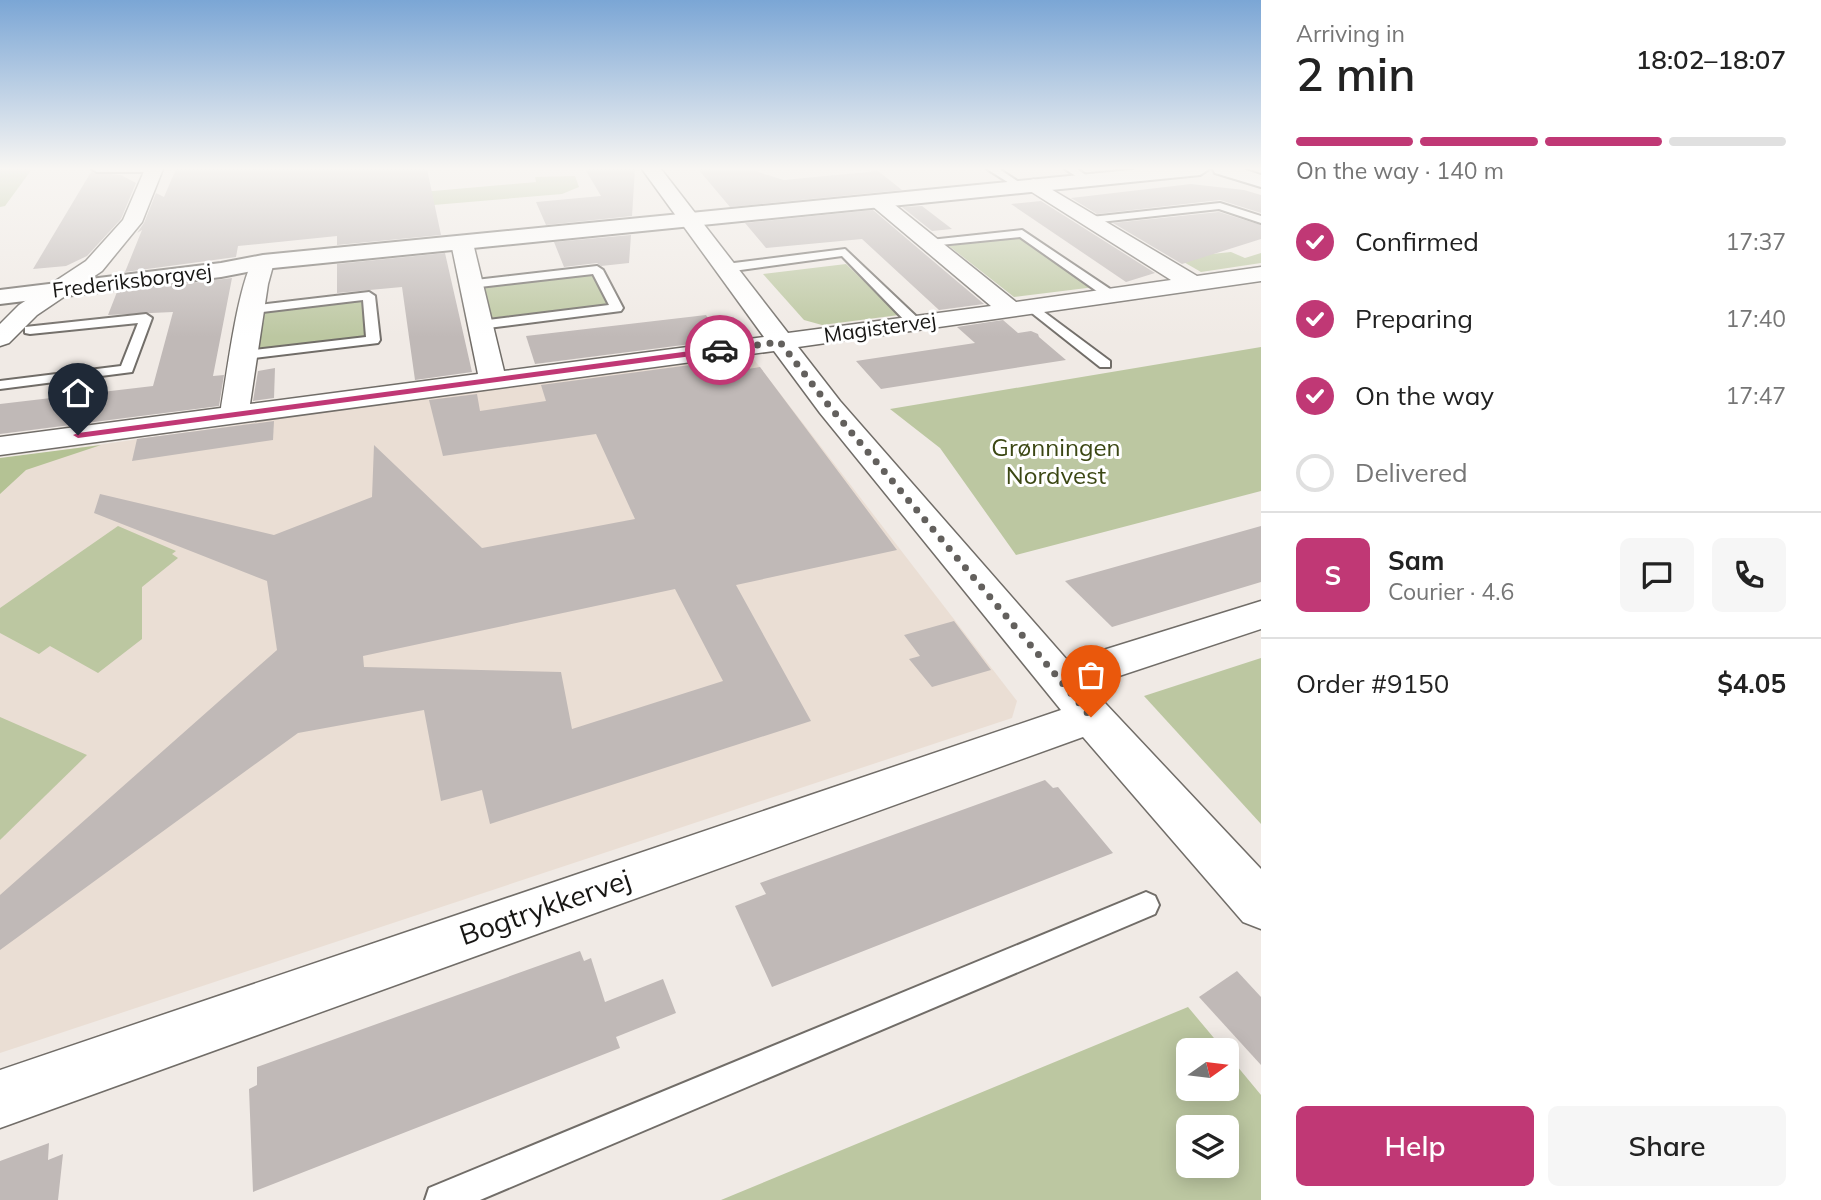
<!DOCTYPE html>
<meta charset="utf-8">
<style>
:root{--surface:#fff;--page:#f6f6f6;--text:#222;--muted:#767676;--line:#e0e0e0;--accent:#c03875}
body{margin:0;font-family:Mulish,sans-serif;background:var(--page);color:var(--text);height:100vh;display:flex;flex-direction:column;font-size:26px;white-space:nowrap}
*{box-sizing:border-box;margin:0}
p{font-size:23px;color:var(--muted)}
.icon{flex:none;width:38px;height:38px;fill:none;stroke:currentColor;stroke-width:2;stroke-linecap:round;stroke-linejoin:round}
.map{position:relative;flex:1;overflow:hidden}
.sheet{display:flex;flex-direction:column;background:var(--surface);width:560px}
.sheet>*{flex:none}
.needle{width:46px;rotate:76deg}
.tools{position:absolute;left:1176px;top:1038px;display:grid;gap:14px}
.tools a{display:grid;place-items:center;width:63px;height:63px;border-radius:10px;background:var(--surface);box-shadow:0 4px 18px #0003;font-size:35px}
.pin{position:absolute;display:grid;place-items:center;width:60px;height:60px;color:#fff;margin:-72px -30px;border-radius:50% 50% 50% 0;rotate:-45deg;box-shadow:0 0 7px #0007}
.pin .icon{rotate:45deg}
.courier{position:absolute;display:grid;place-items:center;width:70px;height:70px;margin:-35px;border:5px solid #c03875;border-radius:50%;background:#fff;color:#222;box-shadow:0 2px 9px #0007}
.overview em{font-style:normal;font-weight:600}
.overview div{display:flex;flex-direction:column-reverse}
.overview{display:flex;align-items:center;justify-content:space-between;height:119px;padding:0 35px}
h1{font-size:46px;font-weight:600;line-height:52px}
.bar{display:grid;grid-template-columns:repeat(4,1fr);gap:10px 7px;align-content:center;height:84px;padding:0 35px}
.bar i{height:9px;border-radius:5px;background:var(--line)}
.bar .selected{background:var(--accent)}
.bar p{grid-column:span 4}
.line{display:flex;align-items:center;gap:18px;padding:0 35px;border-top:2px solid var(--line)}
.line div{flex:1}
.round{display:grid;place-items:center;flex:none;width:74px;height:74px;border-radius:10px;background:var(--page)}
ol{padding:0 35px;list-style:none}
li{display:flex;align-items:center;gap:21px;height:77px}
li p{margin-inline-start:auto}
li .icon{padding:7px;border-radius:50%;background:var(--accent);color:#fff;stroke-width:4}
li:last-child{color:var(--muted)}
li i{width:38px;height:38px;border:4px solid var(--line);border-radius:50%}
.cta{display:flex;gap:14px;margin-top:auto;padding:14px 35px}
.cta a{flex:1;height:80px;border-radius:10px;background:var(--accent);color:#fff;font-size:28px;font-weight:600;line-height:80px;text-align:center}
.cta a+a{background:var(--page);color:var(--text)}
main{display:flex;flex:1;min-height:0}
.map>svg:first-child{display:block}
.built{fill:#eaded4}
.green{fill:#bcc7a1;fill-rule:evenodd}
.forest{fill:#b4c294}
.building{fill:#c0b9b7;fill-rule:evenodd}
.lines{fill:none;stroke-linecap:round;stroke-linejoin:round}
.lane-casing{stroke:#716d68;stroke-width:4}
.street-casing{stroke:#716d68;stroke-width:3}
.secondary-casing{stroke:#716d68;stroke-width:4}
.primary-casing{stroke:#716d68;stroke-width:4}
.lane{fill:#fff;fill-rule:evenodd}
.street{fill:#fff;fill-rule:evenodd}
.secondary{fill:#fff;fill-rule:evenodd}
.primary{fill:#fff;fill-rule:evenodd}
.route{fill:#c03875}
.done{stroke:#63605d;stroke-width:7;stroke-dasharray:0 12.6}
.labels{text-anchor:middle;stroke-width:6;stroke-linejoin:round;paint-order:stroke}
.far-street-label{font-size:21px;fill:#171614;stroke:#fff}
.park-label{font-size:24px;fill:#3b4713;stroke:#fff}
.near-street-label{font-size:28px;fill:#171614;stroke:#fff}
</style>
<main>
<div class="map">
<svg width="1261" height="1200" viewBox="0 0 1261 1200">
<rect width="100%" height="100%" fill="#f0eae5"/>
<path class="built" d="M 739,353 L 752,357 L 1017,701 L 1012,718 L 0,1053 L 0,459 Z"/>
<g class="green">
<path d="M 0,169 L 32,169 L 5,206 L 0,207 Z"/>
<path d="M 575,176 L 579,187 L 562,194 L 316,215 L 342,199 L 536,182 L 535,177 Z"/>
<path d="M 1022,236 L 1095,287 L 1014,297 L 949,246 Z"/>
<path d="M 1149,242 L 1192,256 L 1231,252 L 1245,258 L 1261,253 L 1261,263 L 1201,272 Z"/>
<path d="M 846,264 L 899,315 L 822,325 L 804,320 L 763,274 Z"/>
<path d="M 595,274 L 611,304 L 491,318 L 483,286 Z"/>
<path d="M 364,299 L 367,336 L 258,349 L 263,311 Z"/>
<path d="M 1261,347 L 1261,491 L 1016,555 L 940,448 L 890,409 Z"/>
<path d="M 118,526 L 176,551 L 172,554 L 178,558 L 142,587 L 142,639 L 98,673 L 50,646 L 39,654 L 0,633 L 0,608 Z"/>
<path d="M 1261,658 L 1261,824 L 1144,696 Z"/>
<path d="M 0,717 L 87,755 L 0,840 Z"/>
<path d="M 1188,1007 L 1224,1050 L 1188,1050 L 1188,1088 L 1227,1088 L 1227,1054 L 1261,1095 L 1261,1200 L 721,1200 ZM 1188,1127 L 1227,1127 L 1227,1166 L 1188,1166 Z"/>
</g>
<path class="forest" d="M 101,445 L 26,470 L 0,494 L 0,458 Z"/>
<g class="building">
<path d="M 176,169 L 427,169 L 441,235 L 337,245 L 337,236 L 238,246 L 236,257 L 125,272 L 142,230 L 137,233 L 144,223 L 156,193 L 164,197 Z"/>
<path d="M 585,169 L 635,169 L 632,216 L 546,225 L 536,202 L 601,196 Z"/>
<path d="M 698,169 L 752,170 L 784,180 L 878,171 L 902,190 L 730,207 Z"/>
<path d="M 91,172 L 121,175 L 136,183 L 121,219 L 87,256 L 66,266 L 33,269 Z"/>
<path d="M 1191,184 L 1244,190 L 1261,195 L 1261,213 L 1220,200 L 1097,214 L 1071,198 Z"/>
<path d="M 1041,201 L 1155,273 L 1126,282 L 1011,204 Z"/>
<path d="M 922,206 L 952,229 L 932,231 L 902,207 Z"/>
<path d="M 873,210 L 946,272 L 984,304 L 939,310 L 862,239 L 766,248 L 745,223 Z"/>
<path d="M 1219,212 L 1261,225 L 1261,239 L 1182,264 L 1113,223 Z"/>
<path d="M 631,235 L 629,263 L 601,266 L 597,263 L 564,267 L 554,242 Z"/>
<path d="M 445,253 L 472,372 L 415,380 L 402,287 L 337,293 L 337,264 Z"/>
<path d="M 232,278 L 213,376 L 224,375 L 219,406 L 0,434 L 0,404 L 153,386 L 173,312 L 108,315 L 117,292 Z"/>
<path d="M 706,315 L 722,340 L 535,364 L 526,336 Z"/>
<path d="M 1003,320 L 1018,333 L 1031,331 L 1038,334 L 1039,337 L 1066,360 L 881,389 L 856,361 L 975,343 L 957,327 Z"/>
<path d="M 735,359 L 742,370 L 760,367 L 897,550 L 736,585 L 811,721 L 490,824 L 482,790 L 441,801 L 424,710 L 298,733 L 0,950 L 0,895 L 277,650 L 267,581 L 94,513 L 100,494 L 274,535 L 372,497 L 374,445 L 482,548 L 635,519 L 596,434 L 443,456 L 429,400 L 477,394 L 480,411 L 546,401 L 541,385 ZM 675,589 L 723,681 L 572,729 L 561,672 L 364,667 L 363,656 Z"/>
<path d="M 275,368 L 274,398 L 253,401 L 258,371 Z"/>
<path d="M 274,421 L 273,440 L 132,461 L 137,439 Z"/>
<path d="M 1261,526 L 1261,582 L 1112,627 L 1065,581 Z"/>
<path d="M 954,621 L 991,670 L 932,687 L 909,659 L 920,656 L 904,635 Z"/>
<path d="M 1045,780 L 1053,788 L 1058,787 L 1113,853 L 772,987 L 735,906 L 766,894 L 760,883 Z"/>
<path d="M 580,951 L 584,961 L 591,958 L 605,1002 L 663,979 L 676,1013 L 616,1037 L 620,1048 L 253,1192 L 249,1089 L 257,1085 L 257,1067 Z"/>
<path d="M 1237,971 L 1261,997 L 1261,1065 L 1199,997 Z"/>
<path d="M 49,1143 L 48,1160 L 63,1154 L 58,1200 L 0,1200 L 0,1161 Z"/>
</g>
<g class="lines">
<defs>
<g id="lane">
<path d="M 92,169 L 159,169 L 154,172 L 97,172 Z"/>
<path d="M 987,169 L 999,169 L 1025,186 L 1017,188 Z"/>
<path d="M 1065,169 L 1077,169 L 1093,180 L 1085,182 Z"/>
<path d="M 1220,203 L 1261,216 L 1261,223 L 1219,209 L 1091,223 L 1086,220 L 1091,217 Z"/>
<path d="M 1022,230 L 1116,293 L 1116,299 L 1108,299 L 1020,237 L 930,246 L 924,243 L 930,240 Z"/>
<path d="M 845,249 L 921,321 L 921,327 L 911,327 L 842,256 L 726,272 L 720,268 L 726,264 Z"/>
<path d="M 597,266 L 603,270 L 623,308 L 621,311 L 480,329 L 473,325 L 480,321 L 609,305 L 593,274 L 471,288 L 467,287 L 467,281 Z"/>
<path d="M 369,292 L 375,296 L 380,340 L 378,343 L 245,359 L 238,355 L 245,351 L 366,337 L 363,300 L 253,313 L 249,312 L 249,306 Z"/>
<path d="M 1032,303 L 1110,361 L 1110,367 L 1100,367 L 1028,310 L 1028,304 Z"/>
<path d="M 146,314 L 152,318 L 132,372 L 0,389 L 0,381 L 121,366 L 138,323 L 30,334 L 25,333 L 25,327 Z"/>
<path d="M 1146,892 L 1155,896 L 1159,905 L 1155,914 L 480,1200 L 425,1200 L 429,1188 Z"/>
</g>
<g id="street">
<path d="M 145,169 L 163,169 L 142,222 L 102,271 L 37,315 L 9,343 L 0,346 L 0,324 L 19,305 L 86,261 L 123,220 Z"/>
<path d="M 642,169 L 661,169 L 788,333 L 991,306 L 871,205 L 868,201 L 871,197 L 885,197 L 1016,302 L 1171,280 L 1027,189 L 1025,185 L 1027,181 L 1034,179 L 1197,276 L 1261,267 L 1261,281 L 798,347 L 840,401 L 1068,661 L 1261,601 L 1261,629 L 1089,686 L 1261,869 L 1261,929 L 1243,922 L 1083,737 L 0,1128 L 0,1070 L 1061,710 L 820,413 L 774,351 L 0,455 L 0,437 L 221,408 C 227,374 238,282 255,257 L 271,257 L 274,262 L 268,284 L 250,404 L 478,374 L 451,243 L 454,238 L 470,238 L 473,243 L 504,371 L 764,337 Z"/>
</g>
<path id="secondary" d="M 1140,169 L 1209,169 L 1200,175 L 263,269 L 221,277 L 0,304 L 0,290 L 221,263 L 263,255 Z"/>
<path id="primary" d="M 1213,169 L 1243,169 L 1261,175 L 1261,187 L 1215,173 Z"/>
</defs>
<use href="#lane" class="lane-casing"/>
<use href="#street" class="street-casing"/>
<use href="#secondary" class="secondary-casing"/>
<use href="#primary" class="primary-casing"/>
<use href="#lane" class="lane"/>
<use href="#street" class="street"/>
<use href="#secondary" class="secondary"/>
<use href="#primary" class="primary"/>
</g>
<linearGradient id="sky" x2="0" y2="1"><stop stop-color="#7ba6d5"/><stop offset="0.5" stop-color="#f8f6f3"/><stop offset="1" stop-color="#f8f6f3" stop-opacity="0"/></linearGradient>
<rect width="1261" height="337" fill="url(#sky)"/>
<path class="route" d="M 720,347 L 722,352 L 78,438 L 73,435 L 78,433 Z"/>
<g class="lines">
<path class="done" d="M 720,350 L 780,342 L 830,407 L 1091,717"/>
</g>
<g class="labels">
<g class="far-street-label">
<text transform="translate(132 281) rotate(-7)" y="7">Frederiksborgvej</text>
<text transform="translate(880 328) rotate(-8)" y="7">Magistervej</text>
</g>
<g class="park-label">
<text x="1056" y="456">Grønningen<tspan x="1056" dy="28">Nordvest</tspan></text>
</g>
<g class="near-street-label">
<text transform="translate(545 907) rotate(-19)" y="10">Bogtrykkervej</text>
</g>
</g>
</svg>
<div class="tools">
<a><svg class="needle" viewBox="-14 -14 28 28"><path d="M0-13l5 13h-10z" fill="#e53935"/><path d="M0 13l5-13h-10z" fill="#767676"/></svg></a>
<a><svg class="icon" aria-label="layers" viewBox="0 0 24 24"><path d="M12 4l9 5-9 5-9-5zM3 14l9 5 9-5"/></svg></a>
</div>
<div class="pin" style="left:1091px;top:717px;background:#ea580c"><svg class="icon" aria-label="bag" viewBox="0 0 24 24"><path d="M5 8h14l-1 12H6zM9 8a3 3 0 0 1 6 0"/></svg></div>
<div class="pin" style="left:78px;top:435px;background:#1f2937"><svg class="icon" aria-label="home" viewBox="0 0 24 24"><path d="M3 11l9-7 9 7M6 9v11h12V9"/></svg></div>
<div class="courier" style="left:720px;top:350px"><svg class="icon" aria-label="car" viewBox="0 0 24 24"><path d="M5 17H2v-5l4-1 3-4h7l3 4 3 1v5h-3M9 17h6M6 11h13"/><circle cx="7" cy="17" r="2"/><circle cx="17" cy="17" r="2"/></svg></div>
</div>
<section class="sheet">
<div class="overview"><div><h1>2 min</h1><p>Arriving in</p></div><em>18:02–18:07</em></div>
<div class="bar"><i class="selected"></i><i class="selected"></i><i class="selected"></i><i></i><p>On the way · 140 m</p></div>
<ol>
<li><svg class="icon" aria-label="check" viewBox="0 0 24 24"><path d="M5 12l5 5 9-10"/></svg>Confirmed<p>17:37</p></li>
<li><svg class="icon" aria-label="check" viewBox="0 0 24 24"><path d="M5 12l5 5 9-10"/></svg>Preparing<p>17:40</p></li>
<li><svg class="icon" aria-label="check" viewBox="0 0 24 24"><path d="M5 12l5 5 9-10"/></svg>On the way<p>17:47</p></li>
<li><i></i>Delivered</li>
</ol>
<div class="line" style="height:126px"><b class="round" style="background:var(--accent);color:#fff">S</b><div><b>Sam</b><p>Courier · 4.6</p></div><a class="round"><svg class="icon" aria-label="chat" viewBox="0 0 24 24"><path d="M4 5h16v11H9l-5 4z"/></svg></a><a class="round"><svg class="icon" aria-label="phone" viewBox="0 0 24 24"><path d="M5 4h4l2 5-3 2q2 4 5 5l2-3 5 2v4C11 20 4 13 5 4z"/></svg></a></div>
<div class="line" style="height:91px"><div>Order #9150</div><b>$4.05</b></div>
<div class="cta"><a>Help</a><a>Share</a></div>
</section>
</main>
